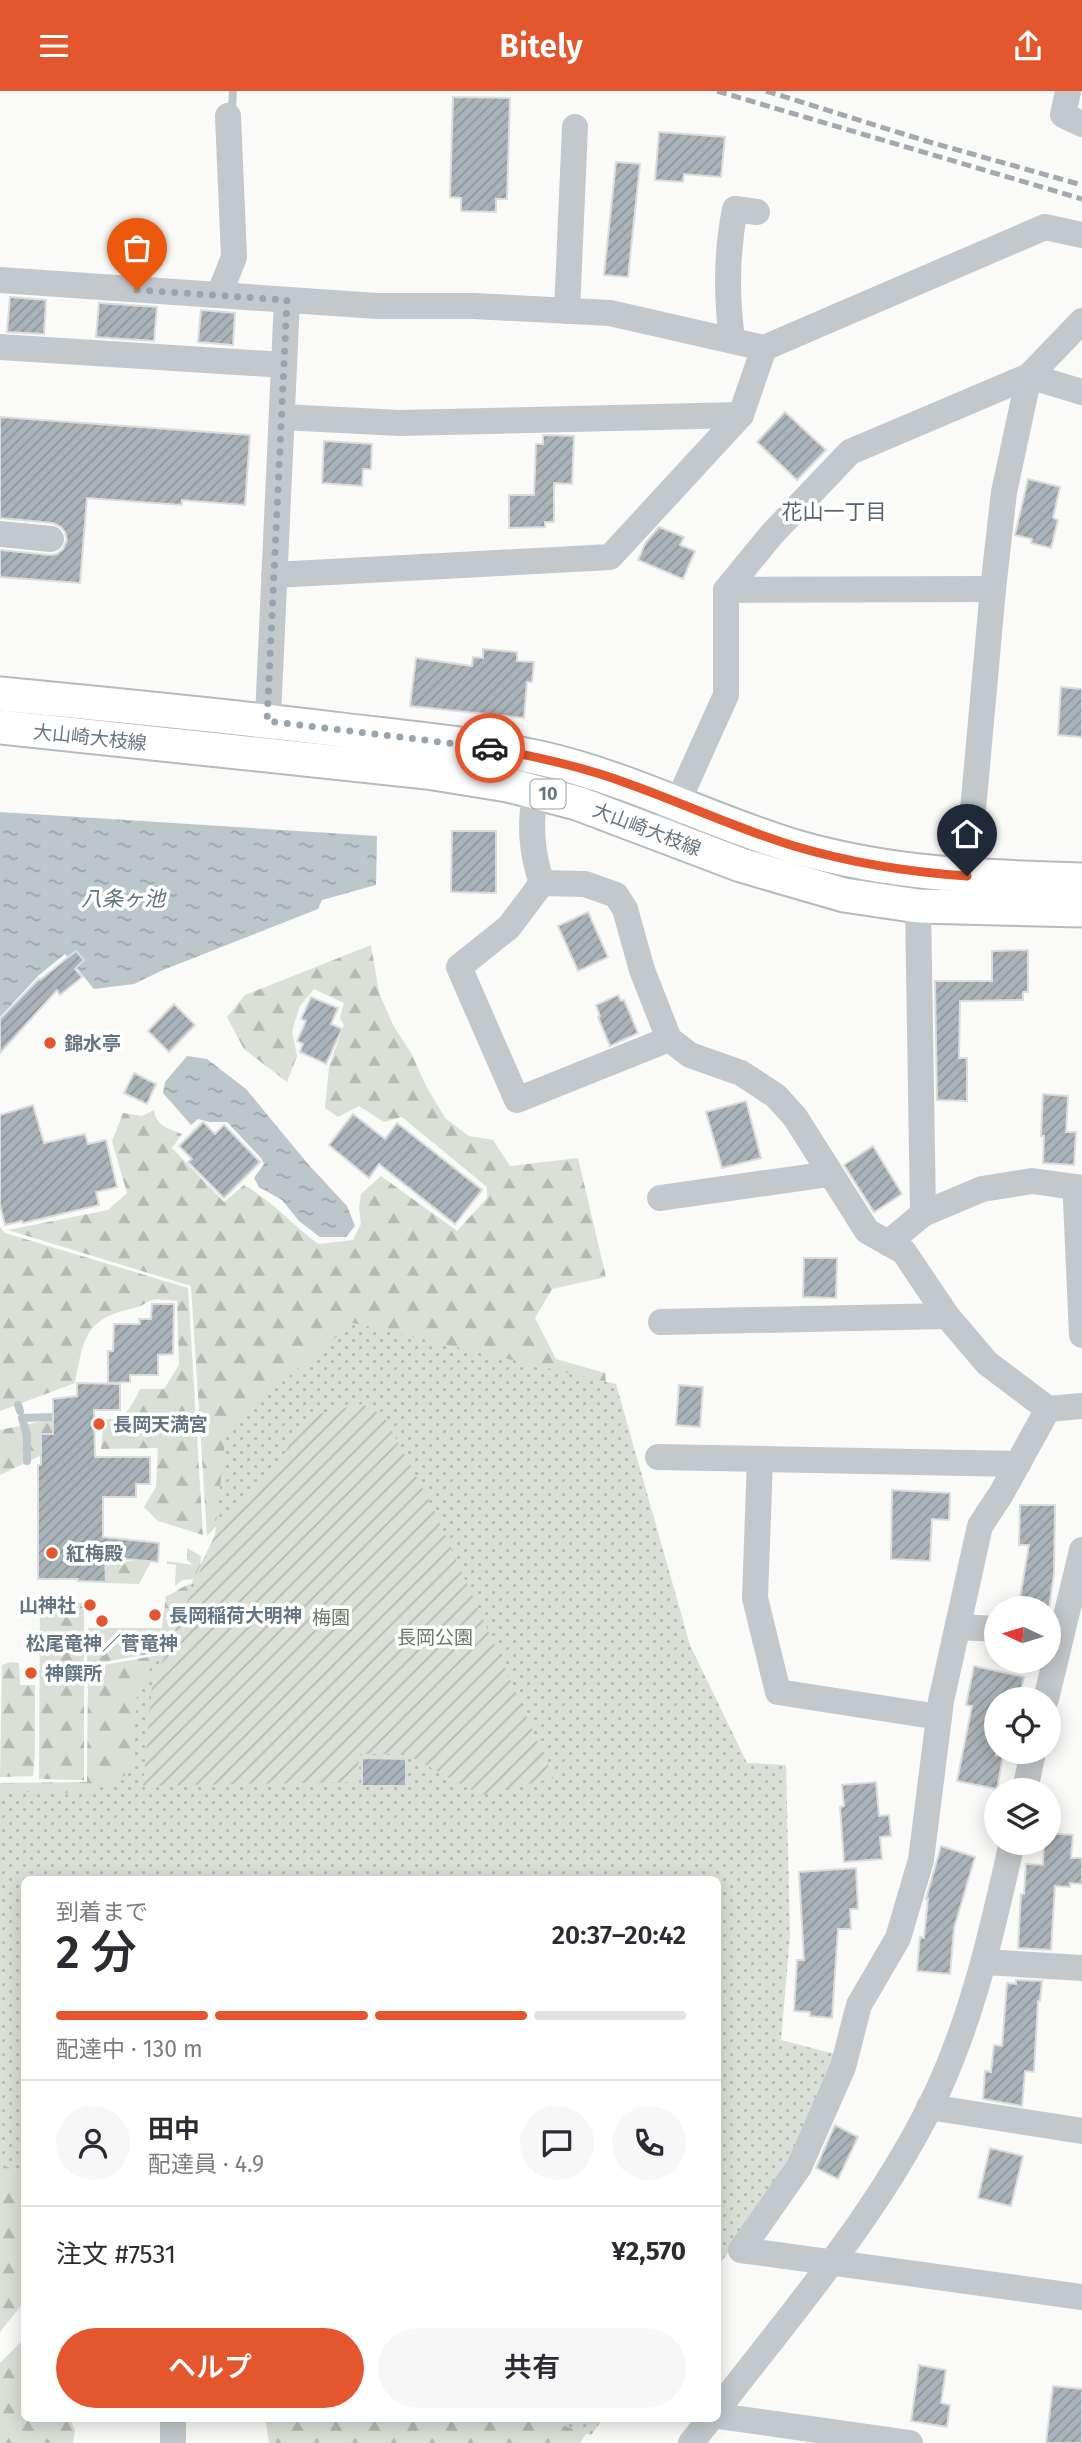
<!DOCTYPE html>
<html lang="ja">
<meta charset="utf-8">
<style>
:root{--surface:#fff;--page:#f7f7f7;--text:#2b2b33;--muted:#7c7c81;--line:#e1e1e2;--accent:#e4572e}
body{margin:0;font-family:"Fira Sans","Noto Sans JP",sans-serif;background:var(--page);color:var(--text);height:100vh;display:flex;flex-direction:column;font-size:26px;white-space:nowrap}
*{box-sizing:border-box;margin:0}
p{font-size:23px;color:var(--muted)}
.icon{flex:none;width:38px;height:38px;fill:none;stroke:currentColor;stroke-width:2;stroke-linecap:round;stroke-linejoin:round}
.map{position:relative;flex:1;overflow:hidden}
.side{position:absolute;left:21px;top:1785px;width:700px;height:546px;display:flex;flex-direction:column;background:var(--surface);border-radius:10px;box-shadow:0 4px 18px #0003}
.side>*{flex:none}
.needle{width:46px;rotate:274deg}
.buttons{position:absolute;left:984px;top:1505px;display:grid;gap:14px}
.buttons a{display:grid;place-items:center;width:77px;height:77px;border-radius:50%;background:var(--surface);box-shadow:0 4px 18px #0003;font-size:35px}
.pin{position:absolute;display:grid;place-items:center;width:60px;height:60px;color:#fff;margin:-72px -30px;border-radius:50% 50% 50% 0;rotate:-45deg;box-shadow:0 0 7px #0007}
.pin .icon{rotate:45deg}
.courier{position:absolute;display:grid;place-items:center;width:70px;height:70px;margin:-35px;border:5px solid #e4572e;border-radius:50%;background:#fff;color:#222;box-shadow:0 2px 9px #0007}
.overview em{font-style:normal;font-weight:600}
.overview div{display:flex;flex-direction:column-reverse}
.overview{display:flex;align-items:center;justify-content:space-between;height:119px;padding:0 35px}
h1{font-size:46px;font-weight:600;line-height:52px}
.bar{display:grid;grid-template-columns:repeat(4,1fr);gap:10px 7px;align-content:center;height:84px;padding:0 35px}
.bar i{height:9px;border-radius:5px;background:var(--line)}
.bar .active{background:var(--accent)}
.bar p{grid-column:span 4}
.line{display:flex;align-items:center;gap:18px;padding:0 35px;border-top:2px solid var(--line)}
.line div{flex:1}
.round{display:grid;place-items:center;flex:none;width:74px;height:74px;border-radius:37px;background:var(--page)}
.primary-button{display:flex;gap:14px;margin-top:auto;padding:14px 35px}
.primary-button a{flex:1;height:80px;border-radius:42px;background:var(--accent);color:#fff;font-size:28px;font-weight:600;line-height:80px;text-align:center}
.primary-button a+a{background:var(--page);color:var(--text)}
header{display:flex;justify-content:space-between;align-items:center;height:91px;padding:0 35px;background:var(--accent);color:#fff;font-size:32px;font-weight:600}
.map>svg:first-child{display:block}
.forest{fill:url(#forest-firs)}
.park{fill:url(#park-dots)}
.garden{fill:url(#garden-furrows)}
.water{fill:url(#water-ripples)}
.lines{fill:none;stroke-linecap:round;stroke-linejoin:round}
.stream{stroke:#bbc7cb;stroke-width:8}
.building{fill:url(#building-hatch);stroke:#dcdcda;stroke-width:2}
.major-casing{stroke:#b5babe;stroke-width:37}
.minor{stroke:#c3c8cc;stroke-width:26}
.major{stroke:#fff;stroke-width:33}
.rail{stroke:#a2aab0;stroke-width:5;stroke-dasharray:10 5;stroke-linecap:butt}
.done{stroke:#99a4ac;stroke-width:7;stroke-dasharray:0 12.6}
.route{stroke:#e4572e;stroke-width:9}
.poi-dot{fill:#e4572e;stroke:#fff;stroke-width:2.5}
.labels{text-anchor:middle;stroke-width:7;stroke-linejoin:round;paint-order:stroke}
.shield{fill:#fff;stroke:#939fa8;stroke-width:2}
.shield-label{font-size:18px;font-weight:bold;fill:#657683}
.street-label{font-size:19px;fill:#657683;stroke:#fff}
.poi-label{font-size:19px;font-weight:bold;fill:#657683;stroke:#fff;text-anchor:start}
.park-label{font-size:19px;fill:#687a64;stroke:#fff}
.neighbourhood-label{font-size:21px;fill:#57646e;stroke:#fff}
.water-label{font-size:21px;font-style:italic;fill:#60757c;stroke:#fff}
</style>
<header><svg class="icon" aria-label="menu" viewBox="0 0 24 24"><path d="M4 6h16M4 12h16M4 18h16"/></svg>Bitely<svg class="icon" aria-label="share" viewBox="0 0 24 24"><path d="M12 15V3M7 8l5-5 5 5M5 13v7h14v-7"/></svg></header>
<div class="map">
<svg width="1082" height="2352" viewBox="0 0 1082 2352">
<defs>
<pattern id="forest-firs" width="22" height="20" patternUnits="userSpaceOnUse" patternTransform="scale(1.75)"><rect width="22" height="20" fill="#dadfd7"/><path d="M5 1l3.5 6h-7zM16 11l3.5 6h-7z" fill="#b4b9b4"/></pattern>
<pattern id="park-dots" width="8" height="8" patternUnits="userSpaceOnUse" patternTransform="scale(1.75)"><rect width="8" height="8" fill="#dadfd7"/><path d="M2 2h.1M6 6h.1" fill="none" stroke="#b4b9b4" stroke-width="1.8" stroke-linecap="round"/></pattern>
<pattern id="garden-furrows" width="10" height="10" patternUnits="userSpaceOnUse" patternTransform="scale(1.75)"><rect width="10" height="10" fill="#dadfd7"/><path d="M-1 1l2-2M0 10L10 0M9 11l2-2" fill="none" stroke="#b4b9b4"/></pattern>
<pattern id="water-ripples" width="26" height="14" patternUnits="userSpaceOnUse" patternTransform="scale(1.75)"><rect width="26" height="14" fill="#bbc7cb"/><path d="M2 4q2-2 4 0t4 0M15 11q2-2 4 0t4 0" fill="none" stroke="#9ca6aa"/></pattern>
<pattern id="building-hatch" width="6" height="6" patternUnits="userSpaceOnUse" patternTransform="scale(1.75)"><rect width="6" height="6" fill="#aab3b9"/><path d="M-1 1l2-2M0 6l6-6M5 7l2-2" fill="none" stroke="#8e969c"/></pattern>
</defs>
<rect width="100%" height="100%" fill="#fafaf8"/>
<g class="forest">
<path d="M 371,854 L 379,902 L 393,934 L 411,962 L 427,997 L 446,1028 L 469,1045 L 493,1049 L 510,1075 L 578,1067 L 606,1186 L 552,1198 L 535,1227 L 556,1268 L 605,1282 L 614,1359 L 718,1788 L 261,1389 L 207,1445 L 191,1195 L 8,1139 L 108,1119 L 127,1102 L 112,1050 L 123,1022 L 142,1025 L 154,1019 C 156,1035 168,1037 182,1043 L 172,1057 L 224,1111 L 244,1094 C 271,1109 293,1134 318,1153 L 353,1149 L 361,1133 L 359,1116 L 361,1103 L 381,1085 L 457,1140 L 487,1107 L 487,1096 L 402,1026 L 384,1031 L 359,1015 L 338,1026 L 325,1017 L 329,976 L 344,934 L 340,927 L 344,912 L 314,898 L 300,915 L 292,940 L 297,965 L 287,991 L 244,958 L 227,926 L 245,904 Z"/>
<path d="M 0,1136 L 5,1142 L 188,1197 L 203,1444 L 158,1430 L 144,1416 L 156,1396 L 158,1357 L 101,1358 L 104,1328 C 125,1330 132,1315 140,1298 L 164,1298 L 179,1274 L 177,1210 C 168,1209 157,1207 149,1210 C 144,1213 140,1216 134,1217 C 84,1228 84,1247 75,1292 L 0,1320 Z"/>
<path d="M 53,1328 L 53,1343 L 40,1343 L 40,1356 L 52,1359 L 0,1384 L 0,1339 Z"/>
<path d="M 187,1457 L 201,1465 L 200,1477 L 195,1488 L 182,1489 L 175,1495 L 176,1474 L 167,1473 L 167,1470 L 193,1474 L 187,1469 Z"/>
<path d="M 136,1462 L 152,1469 L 139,1493 L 107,1492 L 105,1471 L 135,1470 Z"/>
<path d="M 192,1493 L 160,1561 L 87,1574 L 88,1537 L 162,1537 L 166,1505 C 176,1502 182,1494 192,1493 Z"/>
<path d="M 40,1512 L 84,1512 L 84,1689 L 39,1688 Z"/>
<path d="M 159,1564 L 140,1691 L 24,1788 L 0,1832 L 0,1692 L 87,1691 L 88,1577 Z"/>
<path d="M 10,1571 L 19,1572 L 20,1594 L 35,1594 L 35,1662 L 33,1685 L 0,1686 L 2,1574 Z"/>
<path d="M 0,1852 L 24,1855 L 24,2211 L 0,2241 Z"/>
<path d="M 24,2248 L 24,2328 L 70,2328 L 75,2339 L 73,2352 L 0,2352 L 0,2272 Z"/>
<path d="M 265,2328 L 596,2328 L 580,2352 L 269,2352 Z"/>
</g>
<g class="park">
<path d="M 353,1232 L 616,1293 L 690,1554 L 747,1672 L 786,1674 L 790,1845 L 781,1949 L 835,1963 L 792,2066 L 754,2127 L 718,2175 L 718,1788 L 24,1788 L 24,2083 L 0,2073 L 0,1700 L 87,1703 L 132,1681 L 137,1605 L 215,1444 L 226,1338 Z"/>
<path d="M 544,2328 L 603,2328 L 591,2344 Z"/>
</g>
<path class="garden" d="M 362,1313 L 384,1325 L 435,1421 L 554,1687 L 481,1704 L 406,1663 L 360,1663 L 355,1691 L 143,1695 L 152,1595 L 217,1439 L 262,1394 L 291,1352 L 320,1323 Z"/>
<g class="water">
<path d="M 0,721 L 377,745 L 376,794 L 322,809 L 318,818 L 163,879 L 134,893 L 94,898 L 65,863 L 39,884 L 0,926 Z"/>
<path d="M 187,965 L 207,968 L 246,998 L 308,1073 L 347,1115 L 355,1135 L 346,1146 L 320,1146 L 299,1130 L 282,1109 L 259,1096 L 254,1087 L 264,1073 L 261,1067 L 227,1031 L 210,1031 L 198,1028 L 191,1034 L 163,1002 L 165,991 Z"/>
</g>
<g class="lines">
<g class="stream">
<path d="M 232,18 L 233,0"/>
<path d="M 18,1314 L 20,1320"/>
<path d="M 27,1370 L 27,1344 L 22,1327 L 53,1326"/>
</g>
</g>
<g class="building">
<path d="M 453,6 L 510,7 L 507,108 L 496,108 L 496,121 L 461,120 L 461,107 L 450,106 Z"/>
<path d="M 659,41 L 725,46 L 721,86 L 684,83 L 683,91 L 655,89 Z"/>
<path d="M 616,71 L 640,73 L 628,186 L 604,184 Z"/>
<path d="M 10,206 L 46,209 L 44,243 L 7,241 Z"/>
<path d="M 99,212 L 157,216 L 154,250 L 96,246 Z"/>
<path d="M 201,219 L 235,222 L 233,254 L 198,251 Z"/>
<path d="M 785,321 L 826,359 L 797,389 L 757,351 Z"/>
<path d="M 0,326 L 250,344 L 245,414 L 182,409 L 182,414 L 87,407 L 80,492 L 0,486 L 0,459 L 50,464 L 57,463 L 63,458 L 67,449 L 65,441 L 61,436 L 53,432 L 0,427 Z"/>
<path d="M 543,344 L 574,345 L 572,393 L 554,392 L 554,431 L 545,431 L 545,436 L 509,437 L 509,404 L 534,404 L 536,353 L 543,353 Z"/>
<path d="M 324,350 L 372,353 L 371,378 L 363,378 L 362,395 L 322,392 Z"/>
<path d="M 1028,388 L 1060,396 L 1053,427 L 1058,429 L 1051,457 L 1031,452 L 1032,448 L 1015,444 Z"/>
<path d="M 659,436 L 684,446 L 680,454 L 695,460 L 683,488 L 638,469 L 646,451 Z"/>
<path d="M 483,558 L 517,561 L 517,570 L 534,571 L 532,591 L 527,591 L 524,627 L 410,615 L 416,567 L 472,575 L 473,566 L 483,567 Z"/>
<path d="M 1061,596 L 1082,598 L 1082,646 L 1058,644 Z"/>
<path d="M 452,740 L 496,740 L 496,802 L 451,801 Z"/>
<path d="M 588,821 L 608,866 L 578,880 L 558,835 Z"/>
<path d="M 1028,859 L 1028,901 L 1023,901 L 1023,909 L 960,910 L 959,967 L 967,967 L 967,1010 L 937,1009 L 935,890 L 992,890 L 992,860 Z"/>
<path d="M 76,860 L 84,869 L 75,878 L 82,886 L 60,904 L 57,899 L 0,962 L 0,928 L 39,888 L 40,889 Z"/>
<path d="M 618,904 L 621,910 L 624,909 L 638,942 L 610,955 L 598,926 L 600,925 L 596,914 Z"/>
<path d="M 311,906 L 338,917 L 331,933 L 342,938 L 326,973 L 300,961 L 303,953 L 297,950 L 306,930 L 301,928 Z"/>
<path d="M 174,913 L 195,934 L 169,961 L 148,940 Z"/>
<path d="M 134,982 L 156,993 L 147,1013 L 124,1002 Z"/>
<path d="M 1043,1003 L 1068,1005 L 1066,1041 L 1076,1041 L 1074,1074 L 1043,1072 L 1044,1045 L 1041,1045 Z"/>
<path d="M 746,1010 L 761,1067 L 722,1077 L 706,1021 Z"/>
<path d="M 33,1014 L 44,1052 L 85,1043 L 88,1053 L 106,1049 L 117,1096 L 96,1101 L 99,1114 L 23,1132 L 22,1130 L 5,1134 L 0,1114 L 0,1024 Z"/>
<path d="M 353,1023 L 385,1048 L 397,1032 L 482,1099 L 455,1133 L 379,1073 L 369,1087 L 329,1054 Z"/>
<path d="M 203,1031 L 215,1043 L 224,1034 L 260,1071 L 224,1107 L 188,1071 L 192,1068 L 179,1055 Z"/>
<path d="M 873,1055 L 902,1103 L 874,1121 L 844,1074 Z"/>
<path d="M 804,1167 L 837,1167 L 836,1207 L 803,1206 Z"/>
<path d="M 152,1213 L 174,1213 L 173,1263 L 158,1264 L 158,1284 L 130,1284 L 130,1291 L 108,1292 L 108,1260 L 113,1260 L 114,1233 L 140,1233 L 139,1228 L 151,1228 Z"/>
<path d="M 77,1292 L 120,1293 L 120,1319 L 94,1319 L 95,1366 L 150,1366 L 150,1393 L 136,1393 L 136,1406 L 103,1406 L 103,1446 L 159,1452 L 158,1471 L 105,1466 L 106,1491 L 78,1490 L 78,1488 L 38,1488 L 38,1374 L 41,1374 L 41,1343 L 53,1343 L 53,1308 L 77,1305 Z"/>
<path d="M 679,1294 L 703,1296 L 700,1336 L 676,1334 Z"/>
<path d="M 892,1399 L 950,1402 L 949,1429 L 932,1428 L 930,1470 L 891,1468 Z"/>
<path d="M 1020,1414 L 1055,1414 L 1054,1483 L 1049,1517 L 1019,1513 L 1029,1454 L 1019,1454 Z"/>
<path d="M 974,1575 L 1024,1586 L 1019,1608 L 996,1608 L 996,1664 L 1003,1665 L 997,1698 L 957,1690 L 972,1615 L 966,1614 Z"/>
<path d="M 362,1667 L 406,1668 L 406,1695 L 362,1695 Z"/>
<path d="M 876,1691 L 879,1725 L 889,1724 L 891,1745 L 880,1746 L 882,1768 L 844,1771 L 840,1716 L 844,1715 L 842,1694 Z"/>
<path d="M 1048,1742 L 1073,1744 L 1071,1767 L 1082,1767 L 1082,1793 L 1070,1792 L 1070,1796 L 1055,1795 L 1051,1859 L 1018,1857 L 1021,1803 L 1024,1803 L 1026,1773 L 1043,1774 L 1044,1752 L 1048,1752 Z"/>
<path d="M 941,1755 L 975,1766 L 954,1837 L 950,1883 L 917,1880 L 920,1846 L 924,1847 L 928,1808 L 926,1808 Z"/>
<path d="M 856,1777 L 858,1818 L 850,1818 L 851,1838 L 838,1838 L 832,1927 L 810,1925 L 810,1921 L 794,1920 L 797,1869 L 804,1869 L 799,1781 Z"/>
<path d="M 1016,1889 L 1042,1890 L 1040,1910 L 1038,1910 L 1034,1981 L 1025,1980 L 1022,2015 L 983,2008 L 985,1980 L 991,1981 L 994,1954 L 1002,1955 L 1007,1892 L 1016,1893 Z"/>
<path d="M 835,2034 L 858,2046 L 838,2088 L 816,2077 Z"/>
<path d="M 990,2057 L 1023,2065 L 1011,2115 L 978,2107 Z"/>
<path d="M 919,2274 L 946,2279 L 941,2312 L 950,2314 L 947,2336 L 911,2330 Z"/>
<path d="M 1053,2295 L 1082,2298 L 1082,2352 L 1046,2352 Z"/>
</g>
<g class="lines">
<defs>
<g id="major">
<path d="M 0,603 C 114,614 228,625 342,639 C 408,647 475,653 540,667 C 629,687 709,730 796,756 C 893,784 982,786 1082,789"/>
<path d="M 0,636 L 427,681 L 508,694 L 577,712 L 741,774 L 844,804 L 918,815 L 1082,819"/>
</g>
</defs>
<use href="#major" class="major-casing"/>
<g class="minor">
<path d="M 1068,0 L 1063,24 L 1082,33"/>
<path d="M 0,189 L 377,215 L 473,215 L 610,222 L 764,257 L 1045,136 L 1082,144"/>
<path d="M 219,204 L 234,166 L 228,25"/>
<path d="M 567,220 L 575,36"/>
<path d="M 732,248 C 726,203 726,163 735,118 L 757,121"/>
<path d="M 0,256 L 284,274"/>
<path d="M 1029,285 L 1082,301"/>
<path d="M 282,326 L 400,332 L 741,324"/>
<path d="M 0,443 L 51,448"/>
<path d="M 274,484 L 610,466 L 741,324 L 764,257"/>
<path d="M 726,499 L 993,498"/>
<path d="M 267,648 L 287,209"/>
<path d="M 536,700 C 529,732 531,761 542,792"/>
<path d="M 663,744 L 726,604 L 726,499 L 772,443 L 850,361 L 1029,285 L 1082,230"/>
<path d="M 967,785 L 993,498 L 1004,401 L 1029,285"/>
<path d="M 542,792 L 585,793 L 616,804 L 625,818 L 642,879 L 669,948 L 690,964 L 741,982 L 776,1005 L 795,1026 L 867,1140 L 904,1161 L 947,1225 L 987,1272 L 1048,1318 L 1082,1315"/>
<path d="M 542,792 L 509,836 L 459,876 L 517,1009 L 669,948"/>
<path d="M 918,815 L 923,1123"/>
<path d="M 1082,1097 L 1076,1109 L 1082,1244"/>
<path d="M 660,1107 L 829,1083"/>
<path d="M 888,1152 L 923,1123 L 982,1098 L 1032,1090 L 1082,1097"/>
<path d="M 661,1231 L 947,1225"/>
<path d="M 1048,1318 L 1001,1403 L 980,1435 L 941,1610 L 921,1769 L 898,1847 L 859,1914 L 843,1976 L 799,2076 L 741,2159 L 1082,2206"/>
<path d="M 658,1366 L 1018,1373"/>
<path d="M 760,1368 L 755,1507 L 778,1601 L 939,1626"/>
<path d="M 958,1536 L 996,1538"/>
<path d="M 1046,1608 L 1082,1459"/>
<path d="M 1025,1699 L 1033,1661"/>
<path d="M 985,1871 L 1082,1877"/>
<path d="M 929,2016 L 1082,2040"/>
<path d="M 718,2318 C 797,2215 885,2115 940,1995 C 975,1917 993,1835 1012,1752"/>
<path d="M 718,2325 L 910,2352"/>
<path d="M 173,2328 L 173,2352"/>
<path d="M 691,2352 L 710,2328"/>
</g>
<use href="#major" class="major"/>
<g class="rail">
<path d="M 717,0 L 1082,108"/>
<path d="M 766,0 L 926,50 L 1082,94"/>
</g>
</g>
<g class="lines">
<path class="done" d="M 137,199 L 287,209 L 267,630 L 490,657"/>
<path class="route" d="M 490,657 C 537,666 584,676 629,693 C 685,713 738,738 794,755 C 851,772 908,781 967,785"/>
</g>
<g class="poi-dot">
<circle cx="50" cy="952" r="7"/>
<circle cx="99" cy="1333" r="7"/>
<circle cx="52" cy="1462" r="7"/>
<circle cx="90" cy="1514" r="7"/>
<circle cx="155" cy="1524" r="7"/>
<circle cx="102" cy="1530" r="7"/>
<circle cx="31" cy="1582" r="7"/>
</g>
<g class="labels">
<rect class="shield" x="530.5" y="688.5" width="35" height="29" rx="5"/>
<g class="shield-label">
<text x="548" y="709">10</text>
</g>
<g class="street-label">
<text transform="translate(90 646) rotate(6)" y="7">大山崎大枝線</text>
<text transform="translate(647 738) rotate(21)" y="7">大山崎大枝線</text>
</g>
<g class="poi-label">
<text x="64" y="959">錦水亭</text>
<text x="113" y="1340">長岡天満宮</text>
<text x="66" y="1469">紅梅殿</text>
<text x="76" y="1521" text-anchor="end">山神社</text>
<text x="169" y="1531">長岡稲荷大明神</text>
<text x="102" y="1559" text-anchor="middle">松尾竜神／菅竜神</text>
<text x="45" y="1589">神饌所</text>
</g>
<g class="park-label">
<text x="331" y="1533">梅園</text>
<text x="435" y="1553">長岡公園</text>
</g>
<g class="neighbourhood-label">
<text x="834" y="428">花山一丁目</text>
</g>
<g class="water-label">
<text x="123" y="815">八条ヶ池</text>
</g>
</g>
</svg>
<div class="buttons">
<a><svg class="needle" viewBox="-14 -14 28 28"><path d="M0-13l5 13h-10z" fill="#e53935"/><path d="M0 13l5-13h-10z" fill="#7c7c81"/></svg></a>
<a><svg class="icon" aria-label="locate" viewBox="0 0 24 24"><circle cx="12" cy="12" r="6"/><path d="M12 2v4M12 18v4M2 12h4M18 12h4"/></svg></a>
<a><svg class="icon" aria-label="layers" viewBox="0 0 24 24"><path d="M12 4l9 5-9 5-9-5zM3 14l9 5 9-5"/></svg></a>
</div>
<div class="pin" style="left:137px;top:199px;background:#ea580c"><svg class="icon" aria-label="bag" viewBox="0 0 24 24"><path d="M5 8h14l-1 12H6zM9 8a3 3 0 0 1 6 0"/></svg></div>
<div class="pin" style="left:967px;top:785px;background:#1f2937"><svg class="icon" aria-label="home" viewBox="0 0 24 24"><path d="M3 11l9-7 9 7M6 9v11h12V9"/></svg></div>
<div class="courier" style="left:490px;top:657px"><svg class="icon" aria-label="car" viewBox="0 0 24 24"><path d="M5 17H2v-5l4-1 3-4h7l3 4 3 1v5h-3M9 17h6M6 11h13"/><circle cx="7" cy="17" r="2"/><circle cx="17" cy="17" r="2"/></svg></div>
<section class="side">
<div class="overview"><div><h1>2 分</h1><p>到着まで</p></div><em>20:37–20:42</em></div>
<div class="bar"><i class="active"></i><i class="active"></i><i class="active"></i><i></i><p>配達中 · 130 m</p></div>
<div class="line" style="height:126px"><a class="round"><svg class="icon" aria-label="person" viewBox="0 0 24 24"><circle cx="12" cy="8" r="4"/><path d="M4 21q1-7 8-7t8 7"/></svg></a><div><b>田中</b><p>配達員 · 4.9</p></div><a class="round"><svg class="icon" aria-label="chat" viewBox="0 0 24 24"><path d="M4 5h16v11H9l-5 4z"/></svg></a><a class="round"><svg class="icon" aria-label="phone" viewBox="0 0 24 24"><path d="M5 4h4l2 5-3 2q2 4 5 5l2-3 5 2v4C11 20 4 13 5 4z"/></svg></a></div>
<div class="line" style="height:91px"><div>注文 #7531</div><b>¥2,570</b></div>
<div class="primary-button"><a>ヘルプ</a><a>共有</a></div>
</section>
</div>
